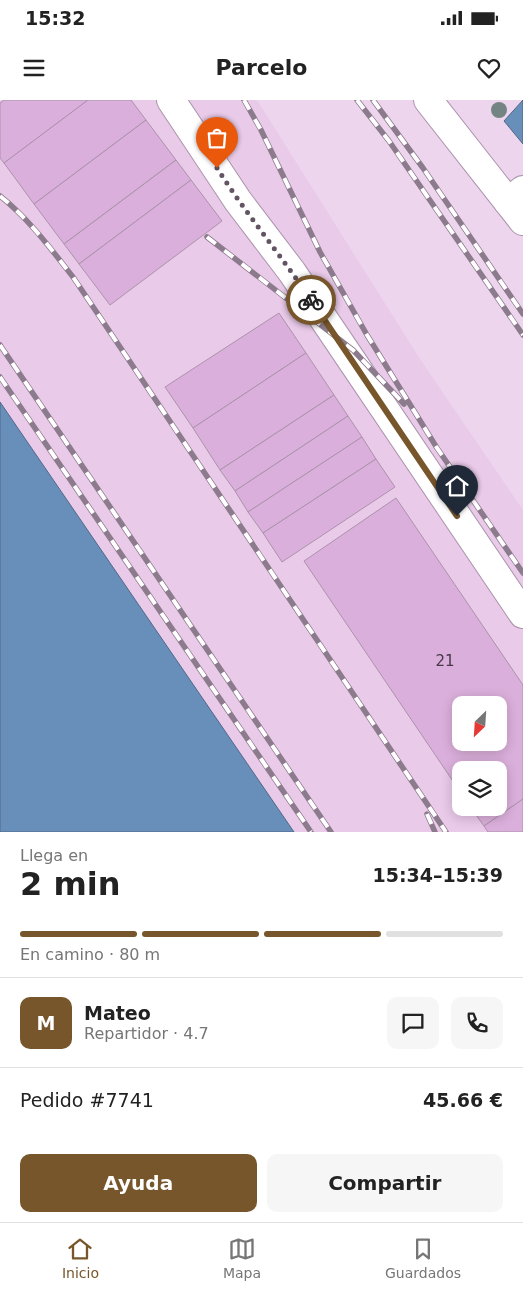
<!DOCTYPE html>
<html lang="es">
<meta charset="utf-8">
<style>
:root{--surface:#fff;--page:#f6f6f6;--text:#222;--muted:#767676;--line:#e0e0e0;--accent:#77562c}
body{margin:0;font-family:"DejaVu Sans",sans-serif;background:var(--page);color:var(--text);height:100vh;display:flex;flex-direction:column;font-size:19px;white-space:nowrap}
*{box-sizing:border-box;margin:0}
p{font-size:16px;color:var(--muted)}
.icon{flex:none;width:28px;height:28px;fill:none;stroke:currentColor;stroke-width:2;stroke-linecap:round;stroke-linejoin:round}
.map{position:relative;height:732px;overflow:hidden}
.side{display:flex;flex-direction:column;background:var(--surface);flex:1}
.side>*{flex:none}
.needle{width:32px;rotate:205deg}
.tools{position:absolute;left:452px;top:596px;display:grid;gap:10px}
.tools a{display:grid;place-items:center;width:55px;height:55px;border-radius:10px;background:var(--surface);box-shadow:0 2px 12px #0003;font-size:25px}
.pin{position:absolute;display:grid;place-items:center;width:42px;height:42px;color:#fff;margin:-51px -21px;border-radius:50% 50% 50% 0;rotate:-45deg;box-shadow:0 0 5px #0007}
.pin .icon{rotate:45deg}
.courier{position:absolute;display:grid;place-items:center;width:50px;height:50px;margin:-25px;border:4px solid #77562c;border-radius:50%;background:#fff;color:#222;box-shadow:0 1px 6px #0007}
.head em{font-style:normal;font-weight:600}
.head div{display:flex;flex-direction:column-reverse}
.head{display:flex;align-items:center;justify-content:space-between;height:85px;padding:0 20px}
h1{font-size:32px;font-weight:600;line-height:38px}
.bar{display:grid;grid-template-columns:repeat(4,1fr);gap:8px 5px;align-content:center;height:60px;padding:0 20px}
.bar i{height:6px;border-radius:4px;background:var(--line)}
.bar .active{background:var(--accent)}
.bar p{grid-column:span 4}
.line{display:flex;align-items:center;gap:12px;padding:0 20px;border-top:1px solid var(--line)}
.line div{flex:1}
.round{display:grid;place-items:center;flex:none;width:52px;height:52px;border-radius:10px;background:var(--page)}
.button{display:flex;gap:10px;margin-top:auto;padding:10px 20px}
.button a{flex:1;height:58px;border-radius:10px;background:var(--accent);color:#fff;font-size:20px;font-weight:600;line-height:58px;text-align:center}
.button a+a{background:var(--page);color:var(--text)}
.status{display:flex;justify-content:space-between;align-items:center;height:35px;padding:0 25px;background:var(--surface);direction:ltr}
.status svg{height:14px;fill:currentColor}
header{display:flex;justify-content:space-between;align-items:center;height:65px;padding:0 20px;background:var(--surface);font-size:22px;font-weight:600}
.dock{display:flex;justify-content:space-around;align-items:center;height:70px;border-top:1px solid var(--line);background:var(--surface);font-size:14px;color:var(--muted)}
.dock a{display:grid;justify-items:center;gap:2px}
.dock .active{color:var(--accent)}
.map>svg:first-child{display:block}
.built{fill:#e9cae9;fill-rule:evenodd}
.water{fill:#688eba;stroke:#506889}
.building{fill:#dbafdb;stroke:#ab93ab;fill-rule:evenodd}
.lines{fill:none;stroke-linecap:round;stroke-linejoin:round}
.minor-casing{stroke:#ab93ab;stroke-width:30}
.major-casing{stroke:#ab93ab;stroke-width:30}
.minor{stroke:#fff;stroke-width:28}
.major{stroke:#fff;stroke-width:28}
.rail-casing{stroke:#8c7b8c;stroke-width:5.5}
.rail{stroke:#fff;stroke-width:4;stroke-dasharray:11;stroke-linecap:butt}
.tree{fill:#748482}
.done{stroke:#625462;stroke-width:5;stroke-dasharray:0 9}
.route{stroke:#77562c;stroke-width:6}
.labels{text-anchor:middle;stroke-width:4.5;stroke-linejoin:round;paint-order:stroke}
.number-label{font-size:15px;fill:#483748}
</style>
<div class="status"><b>15:32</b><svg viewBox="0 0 49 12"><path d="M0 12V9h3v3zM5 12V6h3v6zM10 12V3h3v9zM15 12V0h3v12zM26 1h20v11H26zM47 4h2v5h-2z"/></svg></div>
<header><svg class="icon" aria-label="menu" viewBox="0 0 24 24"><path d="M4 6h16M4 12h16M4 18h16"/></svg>Parcelo<svg class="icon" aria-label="heart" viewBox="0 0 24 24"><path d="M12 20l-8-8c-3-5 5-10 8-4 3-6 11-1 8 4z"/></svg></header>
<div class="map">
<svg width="523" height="732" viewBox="0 0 523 732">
<rect width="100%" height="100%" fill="#eed5ee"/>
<path class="built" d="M 0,0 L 257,0 L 420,259 L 523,410 L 523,732 L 294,732 L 0,302 ZM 461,605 L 499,605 L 499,642 L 461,642 ZM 461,670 L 499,670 L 499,708 L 461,708 Z"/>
<g class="water">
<path d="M 523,0 L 523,44 L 504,21 Z"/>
<path d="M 0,302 L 294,732 L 0,732 Z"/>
</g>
<g class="building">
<path d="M 4,0 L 88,0 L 4,63 L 0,58 L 0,3 Z"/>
<path d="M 88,0 L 131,0 L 146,20 L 34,104 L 4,63 Z"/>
<path d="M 146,20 L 176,60 L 64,144 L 34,104 Z"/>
<path d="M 176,60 L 191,80 L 79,164 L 64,144 Z"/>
<path d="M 191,80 L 222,121 L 110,205 L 79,164 Z"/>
<path d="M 279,213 L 306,253 L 193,328 L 165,287 Z"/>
<path d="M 306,253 L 334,295 L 220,370 L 193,328 Z"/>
<path d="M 334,295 L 348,316 L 235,391 L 220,370 Z"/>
<path d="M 348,316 L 362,337 L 248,412 L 235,391 Z"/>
<path d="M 362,337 L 376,359 L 263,433 L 248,412 Z"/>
<path d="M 376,359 L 395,387 L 282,462 L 263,433 Z"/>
<path d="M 396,398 L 523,585 L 523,699 L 484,726 L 471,708 L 499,708 L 499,670 L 461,670 L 461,693 L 304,461 ZM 461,605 L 499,605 L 499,642 L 461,642 Z"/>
<path d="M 523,699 L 523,732 L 488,732 L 484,726 Z"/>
</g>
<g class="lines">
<defs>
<g id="minor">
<path d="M 171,0 L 238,101 L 292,172 L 523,514"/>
<path d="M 508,102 L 523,90"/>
</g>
<path id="major" d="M 428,0 L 523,121"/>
</defs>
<use href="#minor" class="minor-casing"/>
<use href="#major" class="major-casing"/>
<use href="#minor" class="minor"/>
<use href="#major" class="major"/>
<defs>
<g id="rail">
<path d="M 244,0 L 261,30 L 320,152 L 367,235 L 437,348 L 523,473"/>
<path d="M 357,0 L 389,41 L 523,235"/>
<path d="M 373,0 L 423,68 L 523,214"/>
<path d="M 0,96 C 29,119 51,149 73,177 L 446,732"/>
<path d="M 207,137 L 353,250 L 404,304"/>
<path d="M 0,245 L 331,732"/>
<path d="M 0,277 L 311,732"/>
<path d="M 427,714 L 435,732"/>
</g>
</defs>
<use href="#rail" class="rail-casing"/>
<use href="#rail" class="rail"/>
</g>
<circle class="tree" cx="499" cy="10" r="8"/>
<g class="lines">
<path class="done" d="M 217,68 C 246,114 281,155 311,200"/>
<path class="route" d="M 311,200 L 457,416"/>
</g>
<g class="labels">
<g class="number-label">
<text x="445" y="566">21</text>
</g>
</g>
</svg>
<div class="tools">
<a><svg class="needle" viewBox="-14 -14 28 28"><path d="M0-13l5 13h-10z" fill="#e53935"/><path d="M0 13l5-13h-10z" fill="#767676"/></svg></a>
<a><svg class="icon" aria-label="layers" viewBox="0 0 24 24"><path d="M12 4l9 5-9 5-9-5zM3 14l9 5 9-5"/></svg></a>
</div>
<div class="pin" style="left:217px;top:68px;background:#ea580c"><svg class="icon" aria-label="bag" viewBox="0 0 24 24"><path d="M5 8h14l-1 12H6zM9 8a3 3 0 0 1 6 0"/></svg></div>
<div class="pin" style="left:457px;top:416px;background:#1f2937"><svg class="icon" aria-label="home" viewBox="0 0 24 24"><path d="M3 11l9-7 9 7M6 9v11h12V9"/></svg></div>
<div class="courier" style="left:311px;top:200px"><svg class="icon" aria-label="bike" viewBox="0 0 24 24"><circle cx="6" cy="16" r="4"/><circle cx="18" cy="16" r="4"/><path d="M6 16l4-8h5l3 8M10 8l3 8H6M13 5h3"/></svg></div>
</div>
<section class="side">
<div class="head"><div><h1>2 min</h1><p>Llega en</p></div><em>15:34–15:39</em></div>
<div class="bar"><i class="active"></i><i class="active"></i><i class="active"></i><i></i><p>En camino · 80 m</p></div>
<div class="line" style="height:90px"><b class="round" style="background:var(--accent);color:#fff">M</b><div><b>Mateo</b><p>Repartidor · 4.7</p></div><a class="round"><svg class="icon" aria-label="chat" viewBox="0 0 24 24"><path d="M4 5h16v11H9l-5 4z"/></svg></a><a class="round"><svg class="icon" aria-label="phone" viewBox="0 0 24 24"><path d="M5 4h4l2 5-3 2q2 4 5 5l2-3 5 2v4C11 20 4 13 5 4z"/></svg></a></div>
<div class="line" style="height:65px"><div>Pedido #7741</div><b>45.66 €</b></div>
<div class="button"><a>Ayuda</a><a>Compartir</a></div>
</section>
<nav class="dock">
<a class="active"><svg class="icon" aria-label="home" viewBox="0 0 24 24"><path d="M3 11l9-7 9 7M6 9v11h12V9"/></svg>Inicio</a>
<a><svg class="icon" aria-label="map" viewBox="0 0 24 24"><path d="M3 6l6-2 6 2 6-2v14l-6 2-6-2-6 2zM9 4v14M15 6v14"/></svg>Mapa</a>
<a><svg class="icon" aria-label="saved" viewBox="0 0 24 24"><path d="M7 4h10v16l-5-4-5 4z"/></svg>Guardados</a>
</nav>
